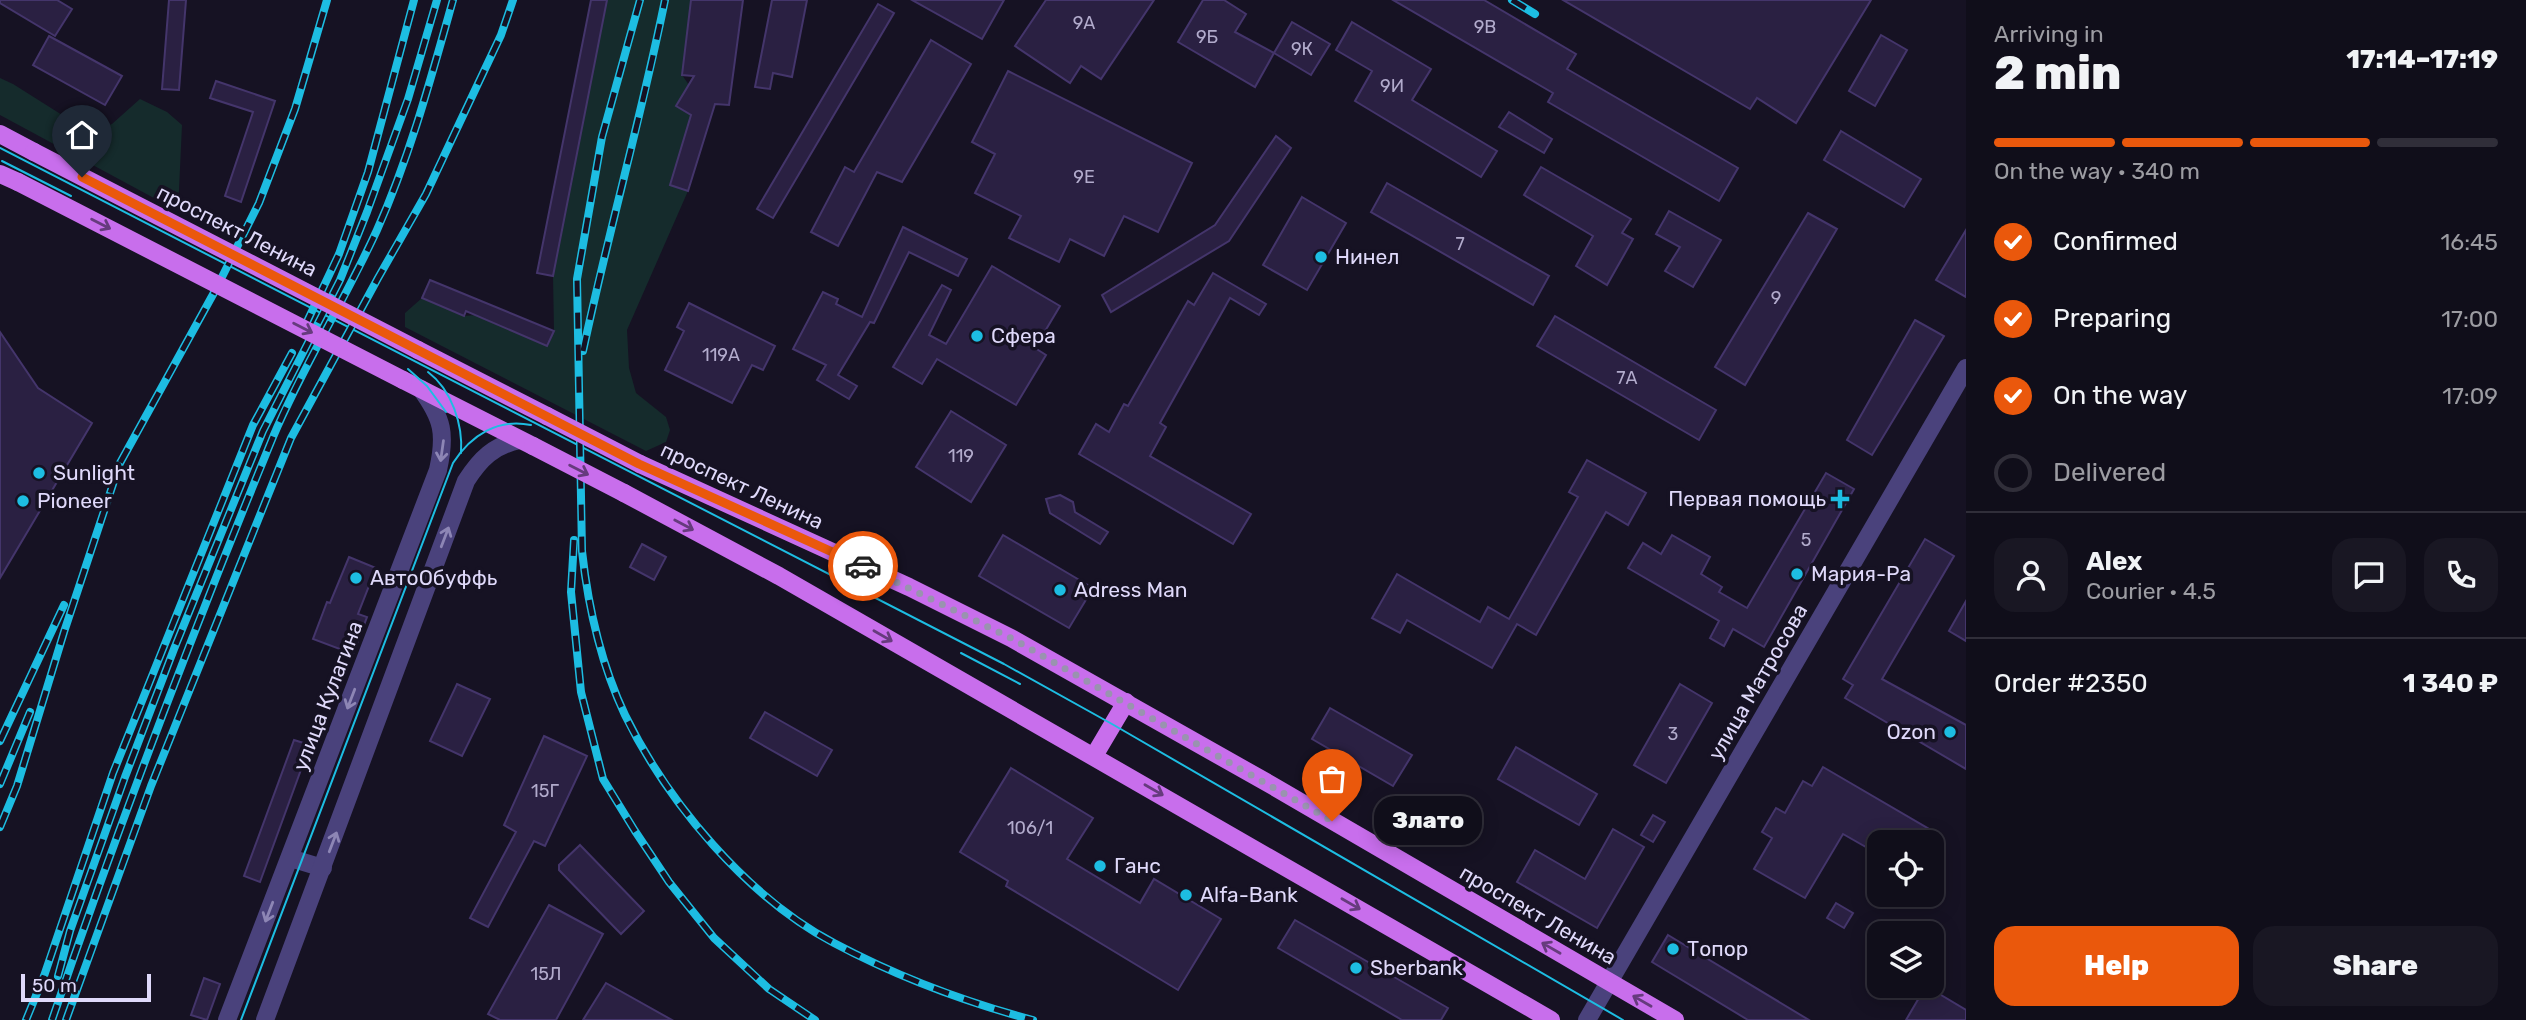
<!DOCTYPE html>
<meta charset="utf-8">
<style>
:root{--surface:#100e1a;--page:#191723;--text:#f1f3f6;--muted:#9c9ca2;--line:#302e39;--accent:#ea580c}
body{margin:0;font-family:Rubik,sans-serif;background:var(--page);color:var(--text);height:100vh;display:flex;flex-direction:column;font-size:26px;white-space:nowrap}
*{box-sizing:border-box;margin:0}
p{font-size:23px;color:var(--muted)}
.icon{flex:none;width:38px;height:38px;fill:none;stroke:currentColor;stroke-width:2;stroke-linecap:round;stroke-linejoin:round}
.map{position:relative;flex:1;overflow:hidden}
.panel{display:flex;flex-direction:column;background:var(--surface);width:560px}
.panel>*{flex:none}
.tools{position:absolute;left:1867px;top:830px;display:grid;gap:14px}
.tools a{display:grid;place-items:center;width:77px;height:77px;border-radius:14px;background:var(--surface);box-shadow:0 4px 18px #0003,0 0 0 2px var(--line);font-size:35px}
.scale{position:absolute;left:21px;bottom:18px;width:130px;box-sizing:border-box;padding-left:7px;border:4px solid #dfd9fa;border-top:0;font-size:19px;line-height:24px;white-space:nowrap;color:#dfd9fa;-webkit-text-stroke:5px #161223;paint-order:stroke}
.pin{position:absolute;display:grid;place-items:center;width:60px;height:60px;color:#fff;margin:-72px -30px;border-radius:50% 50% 50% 0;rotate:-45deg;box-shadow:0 0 7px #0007}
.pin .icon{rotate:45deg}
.courier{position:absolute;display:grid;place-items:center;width:70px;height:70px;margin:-35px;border:5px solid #ea580c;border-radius:50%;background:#fff;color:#222;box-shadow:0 2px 9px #0007}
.bubble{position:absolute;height:49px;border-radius:21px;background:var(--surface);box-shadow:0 4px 18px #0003,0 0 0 2px var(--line);font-size:23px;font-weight:800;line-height:49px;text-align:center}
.head em{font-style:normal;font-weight:800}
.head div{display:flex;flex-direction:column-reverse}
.head{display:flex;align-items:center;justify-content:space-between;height:119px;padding:0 28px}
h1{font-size:46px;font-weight:800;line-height:52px}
.bar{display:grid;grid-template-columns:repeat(4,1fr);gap:10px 7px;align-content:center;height:84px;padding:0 28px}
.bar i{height:9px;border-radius:5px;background:var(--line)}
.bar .selected{background:var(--accent)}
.bar p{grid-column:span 4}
.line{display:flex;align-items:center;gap:18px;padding:0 28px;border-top:2px solid var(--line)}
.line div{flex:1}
.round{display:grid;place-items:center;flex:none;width:74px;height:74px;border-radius:21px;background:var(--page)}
ol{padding:0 28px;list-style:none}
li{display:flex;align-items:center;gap:21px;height:77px}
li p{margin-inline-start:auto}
li .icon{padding:7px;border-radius:50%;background:var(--accent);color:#fff;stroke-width:4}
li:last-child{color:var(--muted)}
li i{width:38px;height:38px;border:4px solid var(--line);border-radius:50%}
.action{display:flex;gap:14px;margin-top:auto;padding:14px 28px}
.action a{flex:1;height:80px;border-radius:21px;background:var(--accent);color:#fff;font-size:28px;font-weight:800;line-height:80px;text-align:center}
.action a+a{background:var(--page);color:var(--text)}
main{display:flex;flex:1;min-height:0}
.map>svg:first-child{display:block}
.green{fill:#152b2c}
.building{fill:#2a2042;stroke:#44356b;stroke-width:2}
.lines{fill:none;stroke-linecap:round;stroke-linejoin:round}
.minor{stroke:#4a427c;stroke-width:18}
.tertiary{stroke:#4a427c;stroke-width:18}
.primary{stroke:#c86eec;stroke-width:18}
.tram{stroke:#1dbde2;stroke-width:2}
.rail-casing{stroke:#1dbde2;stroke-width:8}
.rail{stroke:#161223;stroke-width:5;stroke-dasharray:16;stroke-linecap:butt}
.primary-bridge{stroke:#c86eec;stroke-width:18}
.oneway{stroke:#663b7d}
.oneway2{stroke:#8d86b5}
.done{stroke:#9993af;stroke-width:7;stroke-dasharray:0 12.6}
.route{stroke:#ea580c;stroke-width:9}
.poi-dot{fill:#1dbde2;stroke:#161223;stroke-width:2.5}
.labels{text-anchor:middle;stroke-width:7;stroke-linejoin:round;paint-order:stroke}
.number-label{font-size:18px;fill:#b2abcc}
.street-label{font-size:21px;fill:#dfd9fa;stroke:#161223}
.poi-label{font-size:21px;fill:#dfd9fa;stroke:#161223;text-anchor:start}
</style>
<main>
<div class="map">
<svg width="1966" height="1020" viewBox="0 0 1966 1020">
<rect width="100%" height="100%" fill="#161223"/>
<g class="green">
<path d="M 607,0 L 691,0 L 682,75 L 689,85 L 676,106 L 691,115 L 670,185 L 688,191 L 627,330 L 629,368 L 636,393 L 666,417 L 670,430 L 666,442 L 646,451 L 405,327 L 405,313 L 422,298 L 464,316 L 476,315 L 548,346 L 554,331 L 553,276 Z"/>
<path d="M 0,78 L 13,84 L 89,132 L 112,124 L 140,99 L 167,112 L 182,125 L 178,211 L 0,115 Z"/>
</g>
<g class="building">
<path d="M 0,0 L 57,0 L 72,9 L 55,36 L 0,3 Z"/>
<path d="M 169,0 L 186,0 L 179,90 L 162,89 Z"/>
<path d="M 591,0 L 607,0 L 553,276 L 537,273 Z"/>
<path d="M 691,0 L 743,0 L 729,105 L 715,104 L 688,191 L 670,185 L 691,115 L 676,106 L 694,76 L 682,75 Z"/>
<path d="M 772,0 L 807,0 L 792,77 L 773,73 L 770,89 L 755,87 Z"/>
<path d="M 912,0 L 1004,0 L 982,39 Z"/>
<path d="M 1046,0 L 1154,0 L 1101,79 L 1081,66 L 1070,83 L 1015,46 Z"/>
<path d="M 1203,0 L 1224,0 L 1246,14 L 1235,32 L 1274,53 L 1255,87 L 1178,42 Z"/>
<path d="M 1393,0 L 1484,0 L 1576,54 L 1567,69 L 1738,168 L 1719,201 L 1548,102 L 1553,93 Z"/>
<path d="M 1563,0 L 1871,0 L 1796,123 L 1757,98 L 1750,109 Z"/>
<path d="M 878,4 L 894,13 L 773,218 L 757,209 Z"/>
<path d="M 1292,22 L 1330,44 L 1311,75 L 1274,53 Z"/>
<path d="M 1352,22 L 1431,69 L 1412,100 L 1497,151 L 1481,177 L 1355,101 L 1372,71 L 1336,50 Z"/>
<path d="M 1881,35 L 1907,50 L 1875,106 L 1849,91 Z"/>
<path d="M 49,36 L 122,76 L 105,105 L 33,65 Z"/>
<path d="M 931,40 L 971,64 L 902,182 L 877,172 L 838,246 L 811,232 L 845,167 L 854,172 Z"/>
<path d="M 1008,71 L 1192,163 L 1158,232 L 1124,216 L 1104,256 L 1070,239 L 1059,262 L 1009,238 L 1021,216 L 975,193 L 995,154 L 972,142 Z"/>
<path d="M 216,81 L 275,101 L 241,202 L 225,196 L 253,112 L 210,98 Z"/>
<path d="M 1509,112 L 1552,139 L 1544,153 L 1499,127 Z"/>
<path d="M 1841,131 L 1921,179 L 1904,207 L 1824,160 Z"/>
<path d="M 1276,136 L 1291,148 L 1229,241 L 1111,312 L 1102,295 L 1215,225 Z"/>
<path d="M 1541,167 L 1631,219 L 1622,233 L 1633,239 L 1607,285 L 1576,266 L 1593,236 L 1524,195 Z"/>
<path d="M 1387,183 L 1549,276 L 1533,305 L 1371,212 Z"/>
<path d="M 1302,197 L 1346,223 L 1307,290 L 1263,265 Z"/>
<path d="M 1669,211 L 1721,240 L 1693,287 L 1665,271 L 1680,247 L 1656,234 Z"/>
<path d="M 1808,213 L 1837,229 L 1745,385 L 1715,367 Z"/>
<path d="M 903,227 L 967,259 L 958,276 L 909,252 L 874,323 L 870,322 L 838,375 L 857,386 L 849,399 L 817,380 L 826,365 L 793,349 L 823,292 L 838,299 L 836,304 L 862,317 Z"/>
<path d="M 1966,230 L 1966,297 L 1936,280 Z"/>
<path d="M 992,266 L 1060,306 L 1035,348 L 1046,355 L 1016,405 L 937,359 L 922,384 L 893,367 L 942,285 L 951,290 L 929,335 L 946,344 Z"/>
<path d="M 1213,273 L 1266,304 L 1259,315 L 1230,298 L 1160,423 L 1166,427 L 1150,456 L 1251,514 L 1233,544 L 1079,454 L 1096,424 L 1109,432 L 1124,404 L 1128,406 L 1188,301 L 1194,305 Z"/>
<path d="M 430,280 L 554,331 L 547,346 L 466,311 L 464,316 L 422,298 Z"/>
<path d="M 689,303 L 775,346 L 763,370 L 752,365 L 732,403 L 665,370 L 684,331 L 677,327 Z"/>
<path d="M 1555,316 L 1716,410 L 1699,440 L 1537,346 Z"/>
<path d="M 1915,320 L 1944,336 L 1872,455 L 1847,440 Z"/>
<path d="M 0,332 L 38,388 L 92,423 L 0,578 Z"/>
<path d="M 951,411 L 1006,445 L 971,502 L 916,467 Z"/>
<path d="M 1587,460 L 1646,493 L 1628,525 L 1606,512 L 1536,635 L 1517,624 L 1492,668 L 1407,620 L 1400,633 L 1372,618 L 1397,574 L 1480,622 L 1488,607 L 1509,619 L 1578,497 L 1569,492 Z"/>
<path d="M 1826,473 L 1854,489 L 1764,647 L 1733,629 L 1724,646 L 1710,638 L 1719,621 L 1628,568 L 1643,543 L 1661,554 L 1672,535 L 1710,557 L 1701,574 L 1722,587 L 1719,592 L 1747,608 Z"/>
<path d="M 1060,495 L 1073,502 L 1075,512 L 1108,532 L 1100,544 L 1050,513 L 1046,499 Z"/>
<path d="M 1003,535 L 1093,588 L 1069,628 L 979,576 Z"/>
<path d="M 1925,539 L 1954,556 L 1882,679 L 1966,725 L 1966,769 L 1845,698 L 1853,685 L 1843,679 Z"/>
<path d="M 642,544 L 666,557 L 654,580 L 630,567 Z"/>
<path d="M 349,557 L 376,568 L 358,614 L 367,617 L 353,654 L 313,639 L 327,602 L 330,603 Z"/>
<path d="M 1966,601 L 1966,641 L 1949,631 Z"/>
<path d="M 457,684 L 490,699 L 462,756 L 430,741 Z"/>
<path d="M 1680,684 L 1712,703 L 1666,783 L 1634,765 Z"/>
<path d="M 1330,708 L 1412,755 L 1393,786 L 1312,739 Z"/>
<path d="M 765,712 L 832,750 L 817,776 L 750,738 Z"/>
<path d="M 544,736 L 587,756 L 545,846 L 534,841 L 488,927 L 470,918 L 516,832 L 504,825 Z"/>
<path d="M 294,740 L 310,745 L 260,882 L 244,876 Z"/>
<path d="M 1516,747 L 1597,794 L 1579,825 L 1498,779 Z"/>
<path d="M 1823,767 L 1929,829 L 1922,842 L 1880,842 L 1880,855 L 1843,834 L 1805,898 L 1754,869 L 1772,838 L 1762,832 L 1776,808 L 1785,813 L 1803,781 L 1812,786 Z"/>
<path d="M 1011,768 L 1093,818 L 1067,859 L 1140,903 L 1154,879 L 1221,919 L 1178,990 L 1006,886 L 1008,881 L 960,852 Z"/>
<path d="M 1653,815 L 1665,822 L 1653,842 L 1641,835 Z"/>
<path d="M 1613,829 L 1644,847 L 1597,928 L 1517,882 L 1535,850 L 1585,879 Z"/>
<path d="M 580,845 L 644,911 L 621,934 L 559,870 L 559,865 Z"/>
<path d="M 1836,903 L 1853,913 L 1844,928 L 1827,918 Z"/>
<path d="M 549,905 L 603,934 L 556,1020 L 500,1020 L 488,1014 Z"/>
<path d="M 1295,920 L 1448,1008 L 1441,1020 L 1402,1020 L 1278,948 Z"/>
<path d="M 1668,935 L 1809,1020 L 1748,1020 L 1652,962 Z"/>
<path d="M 204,978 L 220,984 L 207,1020 L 191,1015 Z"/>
<path d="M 606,983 L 672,1020 L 583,1020 Z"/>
<path d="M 1926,986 L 1966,1010 L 1966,1020 L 1906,1020 Z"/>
</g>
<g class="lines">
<g class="minor">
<path d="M 290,858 L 323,868"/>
<path d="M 227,1020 L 438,470 C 446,434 443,419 421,389"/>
<path d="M 265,1020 L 466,481 C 480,459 494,445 520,440"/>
</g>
<path class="tertiary" d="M 1587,1020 L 1966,368"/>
<g class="primary">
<path d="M 0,134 L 34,152"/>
<path d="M 0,174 L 18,182"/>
<path d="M 418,350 L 547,416"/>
<path d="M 403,380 L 533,446"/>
<path d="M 640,464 L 909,587 L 1011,638 L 1273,786 L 1675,1020"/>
<path d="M 624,493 L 779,576 L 1551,1020"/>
<path d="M 1094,756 L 1126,702"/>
</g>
<g class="tram">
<path d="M 0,148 L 1004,664 L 1112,724 L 1623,1020"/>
<path d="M 2,161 L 71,196"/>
<path d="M 408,369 L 427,386 L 446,412"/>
<path d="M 428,372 C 452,390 463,425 461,453"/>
<path d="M 961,653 L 1020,684"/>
<path d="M 241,1020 L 453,463 C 471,435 498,418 531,425"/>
</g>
<defs>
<g id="rail">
<path d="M 640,0 L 602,137 L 577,279 L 582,551 C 588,606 601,664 625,715 C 668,803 747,897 834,943 C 896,976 965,1002 1033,1020"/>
<path d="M 1512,0 L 1535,14"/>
<path d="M 304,328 L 339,254 L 368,172 L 414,0"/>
<path d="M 583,351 C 608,234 641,118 665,0"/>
<path d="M 574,540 L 571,592 L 581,692 L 603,779 L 635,831 L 669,882 L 714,938 L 769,989 L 815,1020"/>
<path d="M 0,741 L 64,605"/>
<path d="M 0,784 L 30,712"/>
<path d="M 0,827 L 17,786 L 64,632 L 120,463 L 216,289 L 259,203 L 295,109 L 327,0"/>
<path d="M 58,976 L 70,931 L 125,777 L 174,649 L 263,431 L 340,280 L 367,212 L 408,99 L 437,0"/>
<path d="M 26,1020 L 44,976 L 113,773 L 253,425 L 292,353"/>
<path d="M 52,1020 C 119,824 194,629 273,437 C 303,366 345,300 377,230 C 410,156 431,78 453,0"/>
<path d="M 66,1020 L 151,786 L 291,438 L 378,278 L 426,194 L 501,35 L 513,0"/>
</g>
</defs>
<use href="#rail" class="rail-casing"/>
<use href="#rail" class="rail"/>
<g class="primary-bridge">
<path d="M 34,152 L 418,350"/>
<path d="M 18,182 L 403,380"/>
<path d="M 547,416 L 640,464"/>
<path d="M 533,446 L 624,493"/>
</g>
</g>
<defs><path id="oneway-shaft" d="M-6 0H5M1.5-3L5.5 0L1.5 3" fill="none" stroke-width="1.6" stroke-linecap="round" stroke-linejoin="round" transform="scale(1.75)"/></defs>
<g class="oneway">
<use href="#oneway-shaft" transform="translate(101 224) rotate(27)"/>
<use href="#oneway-shaft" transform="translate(303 328) rotate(27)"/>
<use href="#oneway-shaft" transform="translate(579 470) rotate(27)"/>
<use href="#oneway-shaft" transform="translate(684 525) rotate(28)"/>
<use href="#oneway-shaft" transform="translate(883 636) rotate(30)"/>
<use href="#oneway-shaft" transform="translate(1154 790) rotate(30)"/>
<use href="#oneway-shaft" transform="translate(1351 904) rotate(30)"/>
<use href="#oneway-shaft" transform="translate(1551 948) rotate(-150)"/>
<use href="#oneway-shaft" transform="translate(1642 1001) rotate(-150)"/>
</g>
<g class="oneway2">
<use href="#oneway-shaft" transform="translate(442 451) rotate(98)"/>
<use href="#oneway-shaft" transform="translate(445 537) rotate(-69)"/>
<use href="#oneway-shaft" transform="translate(351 699) rotate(111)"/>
<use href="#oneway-shaft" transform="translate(333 842) rotate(-69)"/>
<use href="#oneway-shaft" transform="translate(269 912) rotate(111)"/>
</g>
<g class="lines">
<path class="done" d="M 863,566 L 1011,638 L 1332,821"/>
<path class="route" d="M 82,177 L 639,464 L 863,566"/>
</g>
<g class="poi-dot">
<circle cx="1321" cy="257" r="7"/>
<circle cx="977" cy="336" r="7"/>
<circle cx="39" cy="473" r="7"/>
<path d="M1836.5 488.5h7v7h7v7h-7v7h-7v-7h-7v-7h7z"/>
<circle cx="23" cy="501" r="7"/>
<circle cx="1797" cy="574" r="7"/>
<circle cx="356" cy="578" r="7"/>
<circle cx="1060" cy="590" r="7"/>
<circle cx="1950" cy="732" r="7"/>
<circle cx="1100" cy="866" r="7"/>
<circle cx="1186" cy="895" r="7"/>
<circle cx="1673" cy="949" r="7"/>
<circle cx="1356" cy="968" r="7"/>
</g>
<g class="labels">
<g class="number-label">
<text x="1084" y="29">9А</text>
<text x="1485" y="33">9В</text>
<text x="1207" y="43">9Б</text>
<text x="1302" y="55">9К</text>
<text x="1392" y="92">9И</text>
<text x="1084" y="183">9Е</text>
<text x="1460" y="250">7</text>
<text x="1776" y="304">9</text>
<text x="721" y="361">119А</text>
<text x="1627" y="384">7А</text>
<text x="961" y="462">119</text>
<text x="1806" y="546">5</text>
<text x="1673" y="740">3</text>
<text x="545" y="797">15Г</text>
<text x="1030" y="834">106/1</text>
<text x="546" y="980">15Л</text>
</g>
<g class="street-label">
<text transform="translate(237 231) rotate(27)" y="7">проспект Ленина</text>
<text transform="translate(742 486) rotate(25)" y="7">проспект Ленина</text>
<text transform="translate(1758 682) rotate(-60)" y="7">улица Матросова</text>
<text transform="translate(328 696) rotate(-69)" y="7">улица Кулагина</text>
<text transform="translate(1538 915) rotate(30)" y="7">проспект Ленина</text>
</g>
<g class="poi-label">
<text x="1335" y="264">Нинел</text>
<text x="991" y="343">Сфера</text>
<text x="53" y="480">Sunlight</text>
<text x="1826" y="506" text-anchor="end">Первая помощь</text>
<text x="37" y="508">Pioneer</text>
<text x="1811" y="581">Мария-Ра</text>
<text x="370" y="585">АвтоОбуффь</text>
<text x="1074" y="597">Adress Man</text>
<text x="1936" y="739" text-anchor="end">Ozon</text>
<text x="1114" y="873">Ганс</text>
<text x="1200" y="902">Alfa-Bank</text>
<text x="1687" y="956">Топор</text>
<text x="1370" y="975">Sberbank</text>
</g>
</g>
</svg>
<div class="tools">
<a><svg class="icon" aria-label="locate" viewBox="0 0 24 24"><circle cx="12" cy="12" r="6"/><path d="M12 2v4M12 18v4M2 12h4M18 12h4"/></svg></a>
<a><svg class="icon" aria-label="layers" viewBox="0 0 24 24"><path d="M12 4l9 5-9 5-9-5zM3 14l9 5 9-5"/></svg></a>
</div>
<div class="scale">50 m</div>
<div class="pin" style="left:1332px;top:821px;background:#ea580c"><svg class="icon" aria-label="bag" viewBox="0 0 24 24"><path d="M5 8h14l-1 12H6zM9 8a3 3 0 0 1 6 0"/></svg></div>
<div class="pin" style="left:82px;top:177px;background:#1f2937"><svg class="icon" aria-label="home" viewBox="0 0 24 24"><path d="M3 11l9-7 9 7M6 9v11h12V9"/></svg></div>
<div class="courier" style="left:863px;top:566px"><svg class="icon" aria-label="car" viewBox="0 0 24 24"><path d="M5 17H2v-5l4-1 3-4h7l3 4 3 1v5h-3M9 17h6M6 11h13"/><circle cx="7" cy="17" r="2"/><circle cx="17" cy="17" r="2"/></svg></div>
<div class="bubble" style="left:1374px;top:796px;width:108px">Злато</div>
</div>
<section class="panel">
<div class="head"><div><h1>2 min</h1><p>Arriving in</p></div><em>17:14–17:19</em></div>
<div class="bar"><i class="selected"></i><i class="selected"></i><i class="selected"></i><i></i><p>On the way · 340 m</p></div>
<ol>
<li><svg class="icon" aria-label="check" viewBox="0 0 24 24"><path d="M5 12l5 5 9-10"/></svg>Confirmed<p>16:45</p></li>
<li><svg class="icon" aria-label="check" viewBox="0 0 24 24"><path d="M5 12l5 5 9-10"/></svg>Preparing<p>17:00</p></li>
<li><svg class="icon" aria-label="check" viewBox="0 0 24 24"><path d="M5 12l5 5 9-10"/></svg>On the way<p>17:09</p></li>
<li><i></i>Delivered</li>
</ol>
<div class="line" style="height:126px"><a class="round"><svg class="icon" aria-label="person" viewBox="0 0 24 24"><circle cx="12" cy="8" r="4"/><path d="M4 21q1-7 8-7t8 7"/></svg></a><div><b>Alex</b><p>Courier · 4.5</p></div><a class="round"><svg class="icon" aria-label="chat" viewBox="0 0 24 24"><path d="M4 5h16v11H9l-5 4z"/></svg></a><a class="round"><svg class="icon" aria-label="phone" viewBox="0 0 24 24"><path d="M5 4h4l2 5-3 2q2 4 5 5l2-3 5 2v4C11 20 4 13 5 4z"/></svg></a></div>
<div class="line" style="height:91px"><div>Order #2350</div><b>1 340 ₽</b></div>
<div class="action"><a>Help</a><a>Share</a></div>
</section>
</main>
